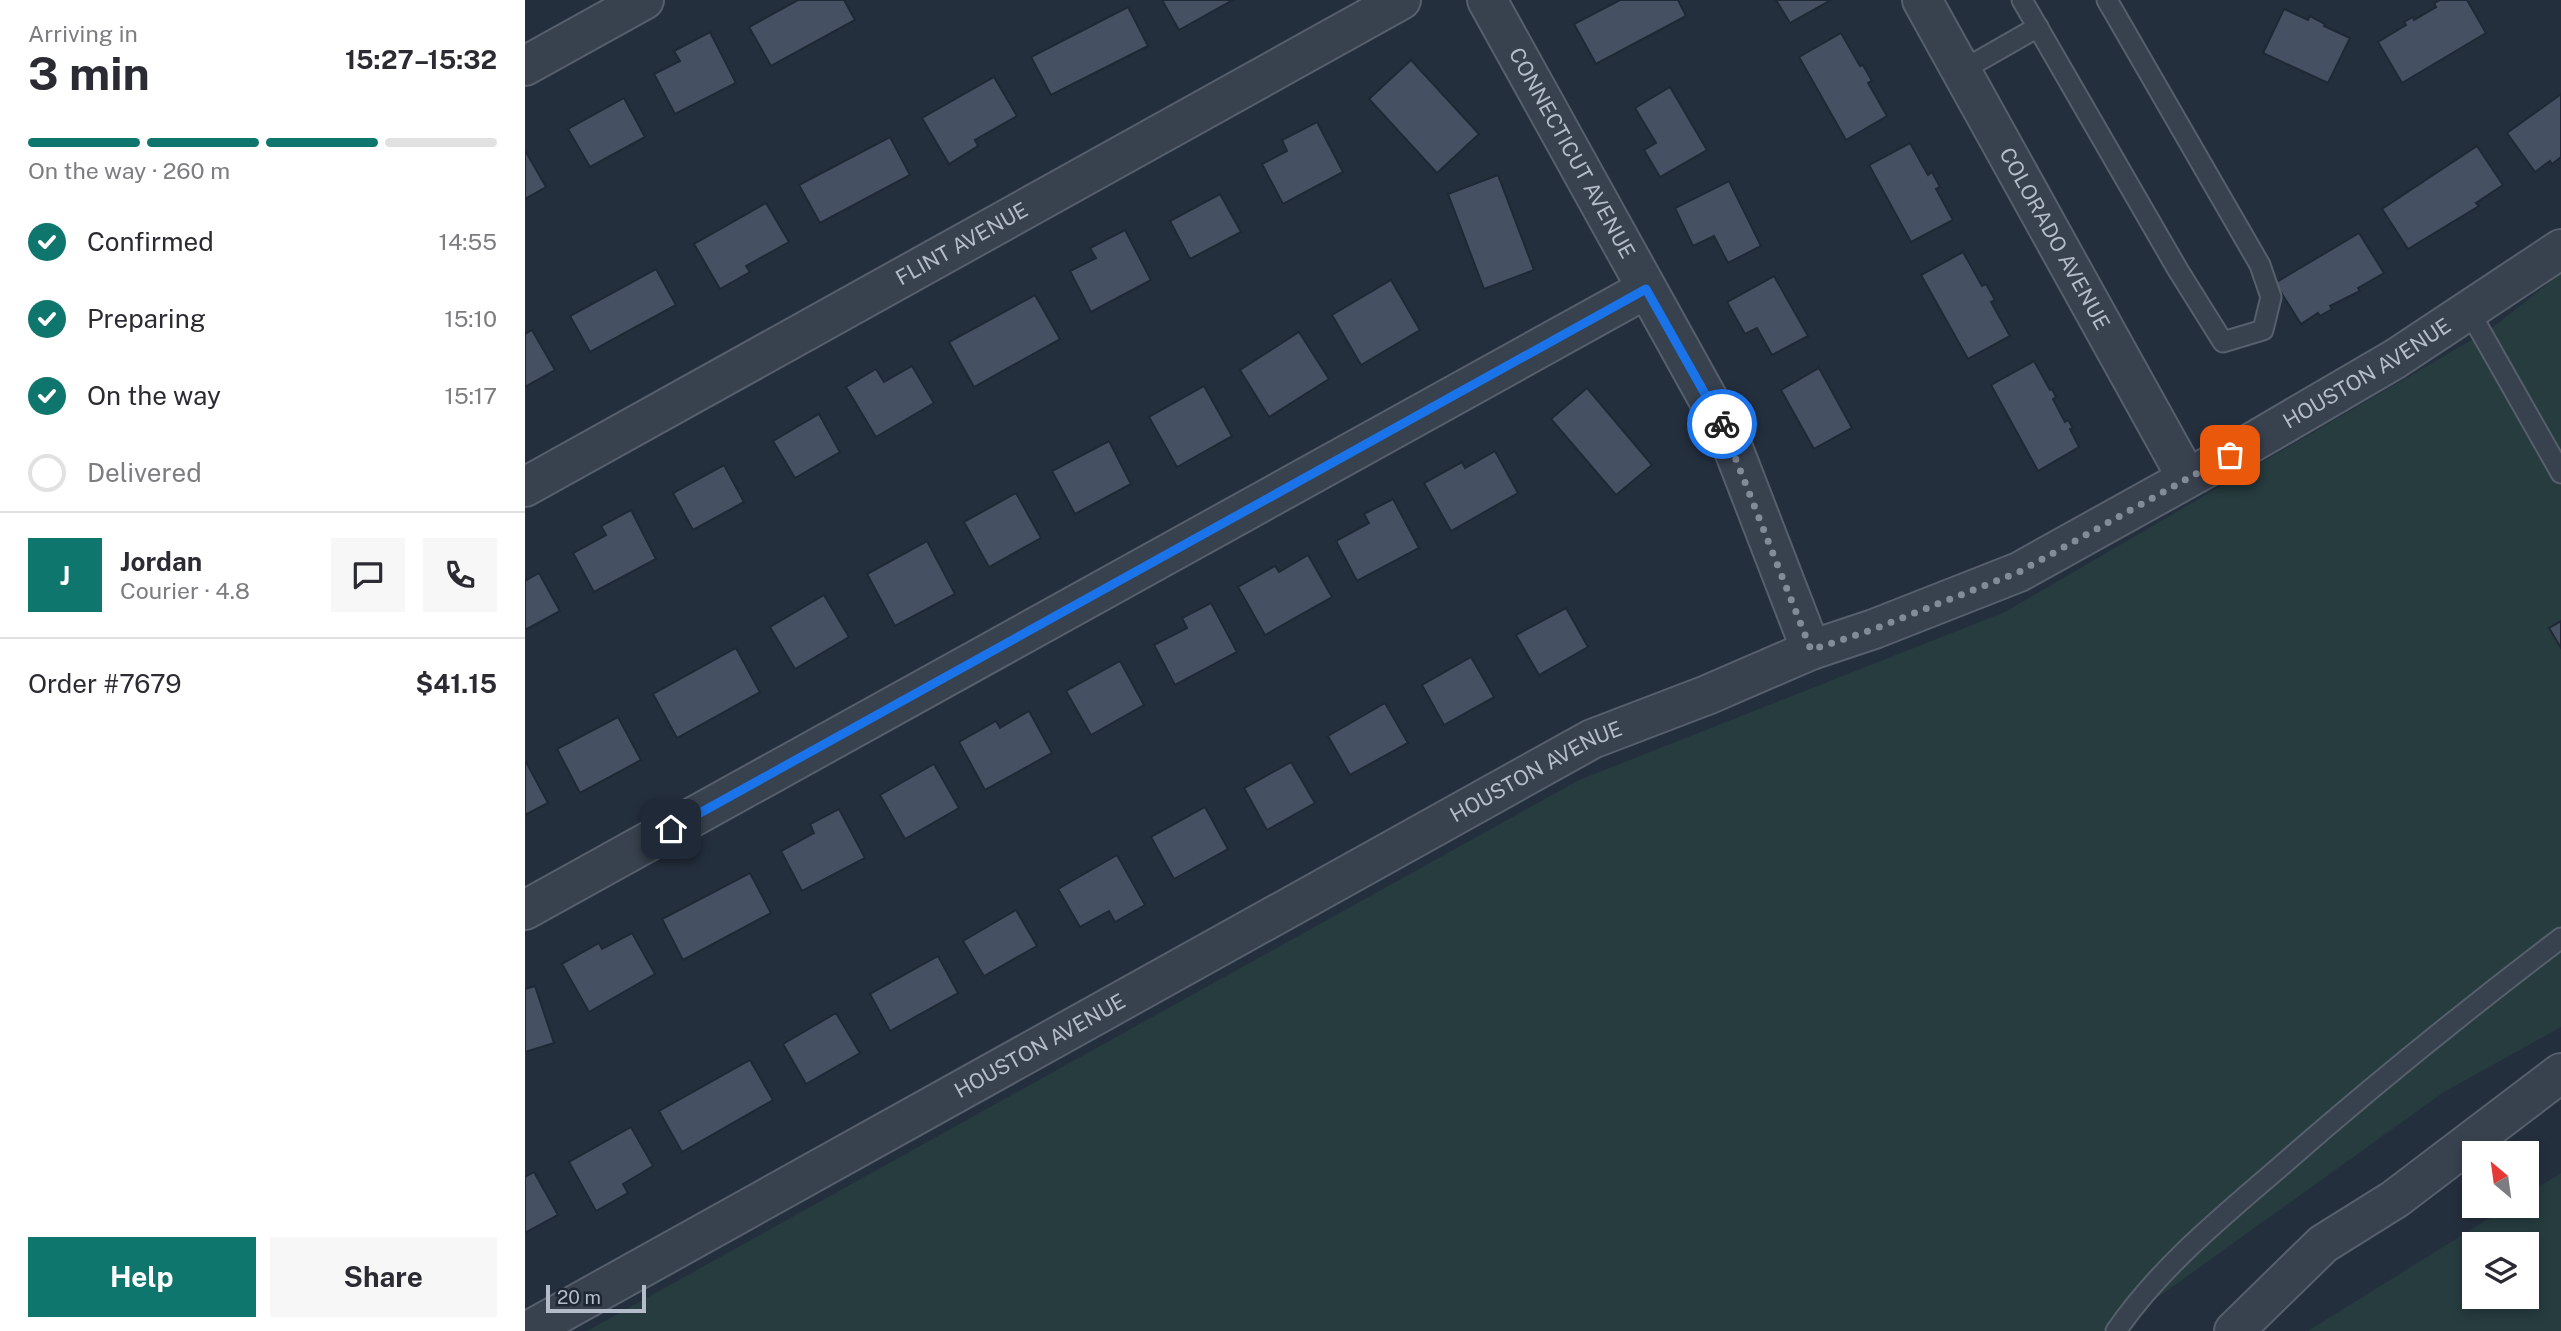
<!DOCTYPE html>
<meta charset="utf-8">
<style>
:root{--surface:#fff;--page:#f7f7f7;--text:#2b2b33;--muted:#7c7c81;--line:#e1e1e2;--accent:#0f766e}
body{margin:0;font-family:"Public Sans",sans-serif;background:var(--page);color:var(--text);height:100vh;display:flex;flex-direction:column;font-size:26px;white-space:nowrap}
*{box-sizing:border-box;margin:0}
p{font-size:23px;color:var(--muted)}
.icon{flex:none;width:38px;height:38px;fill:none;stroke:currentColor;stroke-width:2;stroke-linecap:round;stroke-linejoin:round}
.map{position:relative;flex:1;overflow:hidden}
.drawer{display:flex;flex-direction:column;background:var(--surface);width:525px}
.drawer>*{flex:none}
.needle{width:46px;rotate:331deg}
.controls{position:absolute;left:1937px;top:1141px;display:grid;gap:14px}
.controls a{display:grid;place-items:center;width:77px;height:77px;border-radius:0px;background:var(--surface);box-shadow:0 4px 10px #0003;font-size:35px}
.scale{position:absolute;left:21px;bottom:18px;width:100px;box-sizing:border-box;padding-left:7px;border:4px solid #b4bcc9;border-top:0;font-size:19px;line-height:24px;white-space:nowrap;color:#b4bcc9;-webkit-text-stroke:5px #1d2633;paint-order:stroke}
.pin{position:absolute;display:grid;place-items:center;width:60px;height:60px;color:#fff;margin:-30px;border-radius:14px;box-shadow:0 4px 10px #0006}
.courier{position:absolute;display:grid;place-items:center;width:70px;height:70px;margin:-35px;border:5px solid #1a73e8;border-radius:50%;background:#fff;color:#222;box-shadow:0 2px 9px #0007}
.overview em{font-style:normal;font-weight:700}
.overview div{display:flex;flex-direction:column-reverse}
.overview{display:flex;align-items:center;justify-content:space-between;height:119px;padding:0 28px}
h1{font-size:46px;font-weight:700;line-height:52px}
.bar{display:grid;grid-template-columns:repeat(4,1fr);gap:10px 7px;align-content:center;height:84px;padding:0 28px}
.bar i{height:9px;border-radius:5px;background:var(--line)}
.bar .on{background:var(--accent)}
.bar p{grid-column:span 4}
.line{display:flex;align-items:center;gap:18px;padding:0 28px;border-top:2px solid var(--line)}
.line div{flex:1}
.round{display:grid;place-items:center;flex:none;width:74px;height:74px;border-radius:0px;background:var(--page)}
ol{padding:0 28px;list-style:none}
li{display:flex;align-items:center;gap:21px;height:77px}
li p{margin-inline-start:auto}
li .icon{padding:7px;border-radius:50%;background:var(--accent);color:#fff;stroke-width:4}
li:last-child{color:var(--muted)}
li i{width:38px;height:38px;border:4px solid var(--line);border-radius:50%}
.primary-button{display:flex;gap:14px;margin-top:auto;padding:14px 28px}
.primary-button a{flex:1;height:80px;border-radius:0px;background:var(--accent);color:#fff;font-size:28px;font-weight:700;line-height:80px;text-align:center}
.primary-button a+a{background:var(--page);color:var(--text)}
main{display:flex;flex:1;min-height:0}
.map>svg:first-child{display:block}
.green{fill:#263c3f;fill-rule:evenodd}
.building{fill:#455162;stroke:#1f2835;stroke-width:2}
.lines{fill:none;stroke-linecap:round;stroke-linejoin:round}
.lane-casing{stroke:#565f6c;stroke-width:23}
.street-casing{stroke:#565f6c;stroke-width:42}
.lane{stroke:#38414e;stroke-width:19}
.street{stroke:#38414e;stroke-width:38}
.done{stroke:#828b98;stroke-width:7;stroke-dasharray:0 12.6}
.route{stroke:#1a73e8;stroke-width:9}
.labels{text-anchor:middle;stroke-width:7;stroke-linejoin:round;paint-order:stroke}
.street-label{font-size:21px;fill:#b4bcc9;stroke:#1d2633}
</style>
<main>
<section class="drawer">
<div class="overview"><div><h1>3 min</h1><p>Arriving in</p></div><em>15:27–15:32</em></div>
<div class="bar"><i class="on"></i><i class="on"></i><i class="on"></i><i></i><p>On the way · 260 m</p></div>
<ol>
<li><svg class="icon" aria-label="check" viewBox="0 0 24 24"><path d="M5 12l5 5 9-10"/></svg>Confirmed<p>14:55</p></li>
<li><svg class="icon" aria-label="check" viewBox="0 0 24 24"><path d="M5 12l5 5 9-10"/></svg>Preparing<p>15:10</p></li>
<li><svg class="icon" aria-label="check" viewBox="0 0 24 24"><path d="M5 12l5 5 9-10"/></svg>On the way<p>15:17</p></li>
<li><i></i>Delivered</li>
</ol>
<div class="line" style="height:126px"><b class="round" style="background:var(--accent);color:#fff">J</b><div><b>Jordan</b><p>Courier · 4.8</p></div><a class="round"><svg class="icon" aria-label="chat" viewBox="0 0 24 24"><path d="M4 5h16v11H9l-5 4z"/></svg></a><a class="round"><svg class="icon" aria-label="phone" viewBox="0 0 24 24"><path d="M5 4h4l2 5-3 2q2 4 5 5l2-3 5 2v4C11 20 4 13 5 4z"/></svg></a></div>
<div class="line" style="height:91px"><div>Order #7679</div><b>$41.15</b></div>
<div class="primary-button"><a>Help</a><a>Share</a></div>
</section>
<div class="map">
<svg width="2036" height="1331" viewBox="0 0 2036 1331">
<rect width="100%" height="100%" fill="#242f3e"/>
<g class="green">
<path d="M 2036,273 L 2036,1027 L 1919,1092 L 1615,1310 L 1600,1331 L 62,1331 L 1054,780 L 1480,612 L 1967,328 Z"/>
<path d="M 2036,1173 L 2036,1331 L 1783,1331 L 1984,1206 L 2002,1206 L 2002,1194 ZM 1950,1244 L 2002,1244 L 2002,1297 L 1950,1297 Z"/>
</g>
<g class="building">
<path d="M 273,0 L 319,0 L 330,20 L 246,66 L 224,27 Z"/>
<path d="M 637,0 L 708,0 L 654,30 Z"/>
<path d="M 1095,0 L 1153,0 L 1161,16 L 1071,64 L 1049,24 Z"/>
<path d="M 1251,0 L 1306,0 L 1265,23 Z"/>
<path d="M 1915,0 L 1942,0 L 1961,33 L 1877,83 L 1853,42 L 1881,25 L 1879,22 L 1888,17 L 1889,20 L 1911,7 L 1909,3 Z"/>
<path d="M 603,7 L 623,46 L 526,95 L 506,57 Z"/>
<path d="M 1759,9 L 1783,20 L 1785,16 L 1800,24 L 1799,26 L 1825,38 L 1803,83 L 1738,53 Z"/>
<path d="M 185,32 L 211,83 L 150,114 L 129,74 L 155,61 L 149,51 Z"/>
<path d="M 1316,33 L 1335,66 L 1338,65 L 1347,81 L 1343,83 L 1362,116 L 1321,140 L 1274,57 Z"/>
<path d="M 886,60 L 954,134 L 912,173 L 844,99 Z"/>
<path d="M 469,77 L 492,116 L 450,140 L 453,146 L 424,164 L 397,118 Z"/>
<path d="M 1145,87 L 1182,150 L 1135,177 L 1119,150 L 1131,143 L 1110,108 Z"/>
<path d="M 2036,94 L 2036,157 L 2027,164 L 2025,161 L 2010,172 L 1982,133 Z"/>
<path d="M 99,98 L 120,137 L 65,167 L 43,129 Z"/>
<path d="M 792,122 L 818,172 L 758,204 L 737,164 L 762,151 L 757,140 Z"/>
<path d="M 365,137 L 385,175 L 295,223 L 274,185 Z"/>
<path d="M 1385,143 L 1403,175 L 1407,172 L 1415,187 L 1411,189 L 1428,220 L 1386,242 L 1344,165 Z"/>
<path d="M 1952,146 L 1978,185 L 1951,203 L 1954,206 L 1883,249 L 1857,209 Z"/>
<path d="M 1,152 L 21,187 L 0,199 L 0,153 Z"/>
<path d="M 973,175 L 1009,270 L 959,289 L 923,194 Z"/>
<path d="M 1204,181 L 1236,246 L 1203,263 L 1189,236 L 1168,246 L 1150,208 Z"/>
<path d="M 695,194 L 716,232 L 665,259 L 645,221 Z"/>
<path d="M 241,203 L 264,242 L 221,266 L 225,272 L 195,289 L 169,244 Z"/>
<path d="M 600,230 L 626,280 L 566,312 L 545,271 L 571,258 L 565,248 Z"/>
<path d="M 1834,233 L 1859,273 L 1833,288 L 1835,291 L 1805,306 L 1807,309 L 1795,316 L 1793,313 L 1776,324 L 1750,283 Z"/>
<path d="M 1438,252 L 1457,286 L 1461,284 L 1470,300 L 1466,302 L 1485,336 L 1443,359 L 1396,275 Z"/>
<path d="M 131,269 L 151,305 L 65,352 L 45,316 Z"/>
<path d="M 1249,276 L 1283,336 L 1247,355 L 1232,328 L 1220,334 L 1202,302 Z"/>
<path d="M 866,280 L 895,330 L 836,365 L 807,315 Z"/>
<path d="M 510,295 L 535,339 L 449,387 L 424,342 Z"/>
<path d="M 7,330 L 30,370 L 0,387 L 0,334 Z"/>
<path d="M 774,332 L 804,379 L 744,417 L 715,370 Z"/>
<path d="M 1509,361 L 1525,390 L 1527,389 L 1531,397 L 1528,399 L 1540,422 L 1543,420 L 1548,428 L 1545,429 L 1554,447 L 1513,471 L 1466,385 Z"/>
<path d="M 387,366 L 409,403 L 351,437 L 321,387 L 351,369 L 359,382 Z"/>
<path d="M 1294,368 L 1327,428 L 1289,449 L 1256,390 Z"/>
<path d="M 679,386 L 707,436 L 652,467 L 624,417 Z"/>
<path d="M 1062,388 L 1127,465 L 1091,495 L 1026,419 Z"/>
<path d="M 294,414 L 315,452 L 270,478 L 248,441 Z"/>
<path d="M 584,441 L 606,484 L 550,514 L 527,471 Z"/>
<path d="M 970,451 L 993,493 L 926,531 L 899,483 L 937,462 L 940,468 Z"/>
<path d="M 199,465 L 219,502 L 168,530 L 148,493 Z"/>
<path d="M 491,493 L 516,538 L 464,567 L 439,522 Z"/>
<path d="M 868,499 L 894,548 L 832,581 L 811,541 L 844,523 L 839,514 Z"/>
<path d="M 106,510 L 131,559 L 69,592 L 48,553 L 81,535 L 76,526 Z"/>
<path d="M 402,541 L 430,594 L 370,626 L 342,574 Z"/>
<path d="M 783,555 L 807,597 L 740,635 L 713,587 L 750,566 L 754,572 Z"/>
<path d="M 14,573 L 35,611 L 0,630 L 0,581 Z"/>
<path d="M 299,595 L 324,637 L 270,669 L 245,627 Z"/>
<path d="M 686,603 L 712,652 L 650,685 L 629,645 L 662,628 L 657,618 Z"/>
<path d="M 1041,608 L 1063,647 L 1014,675 L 991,635 Z"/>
<path d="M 2036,621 L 2036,648 L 2024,628 Z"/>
<path d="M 211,648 L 235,692 L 152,738 L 128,694 Z"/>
<path d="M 946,657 L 969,697 L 919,725 L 897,685 Z"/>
<path d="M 595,661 L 619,705 L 566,735 L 541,691 Z"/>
<path d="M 860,703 L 883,743 L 825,775 L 803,736 Z"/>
<path d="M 504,711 L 527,753 L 460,790 L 434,742 L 471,721 L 475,728 Z"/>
<path d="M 93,717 L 116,760 L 55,793 L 32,749 Z"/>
<path d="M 1,762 L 23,803 L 0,815 L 0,763 Z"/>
<path d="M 766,762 L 790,803 L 742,830 L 719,788 Z"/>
<path d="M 409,764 L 434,808 L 380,839 L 355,795 Z"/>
<path d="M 680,807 L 703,849 L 649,879 L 626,837 Z"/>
<path d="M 314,809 L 340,858 L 277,891 L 256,851 L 289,833 L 285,824 Z"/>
<path d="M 592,855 L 620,905 L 590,922 L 584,911 L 555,927 L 533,889 Z"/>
<path d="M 225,873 L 246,913 L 158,960 L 137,919 Z"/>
<path d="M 491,910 L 512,946 L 459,976 L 438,941 Z"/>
<path d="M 107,933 L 130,974 L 64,1012 L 37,964 L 74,943 L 77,949 Z"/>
<path d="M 413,956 L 433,993 L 365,1031 L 345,994 Z"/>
<path d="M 10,986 L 29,1043 L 0,1052 L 0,989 Z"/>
<path d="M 311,1013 L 335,1053 L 281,1084 L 258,1044 Z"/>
<path d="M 225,1060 L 248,1100 L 157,1152 L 134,1111 Z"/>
<path d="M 106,1127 L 128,1166 L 98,1184 L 103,1193 L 71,1211 L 44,1162 Z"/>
<path d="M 9,1172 L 33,1215 L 0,1233 L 0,1177 Z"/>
</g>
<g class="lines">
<defs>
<g id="lane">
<path d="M 1497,0 L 1653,270 L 1698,342 L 1738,330 L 1746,297 L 1735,265 L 1582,0"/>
<path d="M 1436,71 L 1513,27"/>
<path d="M 1944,311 L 2036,473"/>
<path d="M 1591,1331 C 1635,1267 1697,1217 1756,1166 C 1846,1087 1940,1011 2036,938"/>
</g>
<g id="street">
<path id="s1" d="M 962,0 L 1203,435 L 1286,650"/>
<path id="s2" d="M 1397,0 L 1662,478"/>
<path d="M 0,66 L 119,0"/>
<path id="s3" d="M 0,487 L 876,0"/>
<path d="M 0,910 L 1121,289"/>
<path id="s4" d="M 3,1331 L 1067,739 L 1182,695 L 1286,650 L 1349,629 L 1494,572 L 1726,443 L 1870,359 L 2036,249"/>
<path d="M 1709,1331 L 1798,1244 L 1870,1199 L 2036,1073"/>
</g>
</defs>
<use href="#lane" class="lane-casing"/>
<use href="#street" class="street-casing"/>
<use href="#lane" class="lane"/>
<use href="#street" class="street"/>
</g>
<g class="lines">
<path class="done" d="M 1197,424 L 1286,650 L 1349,629 L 1494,572 L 1705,455"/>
<path class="route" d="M 146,829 L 1121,289 L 1197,424"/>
</g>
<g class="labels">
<g class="street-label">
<text dy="7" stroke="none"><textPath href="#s1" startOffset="175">CONNECTICUT AVENUE</textPath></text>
<text dy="7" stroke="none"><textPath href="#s2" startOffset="273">COLORADO AVENUE</textPath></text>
<text dy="7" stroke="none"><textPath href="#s3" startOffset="500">FLINT AVENUE</textPath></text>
<text dy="7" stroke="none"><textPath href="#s4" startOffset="2077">HOUSTON AVENUE</textPath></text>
<text dy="7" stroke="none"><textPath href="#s4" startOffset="1153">HOUSTON AVENUE</textPath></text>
<text dy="7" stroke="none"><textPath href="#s4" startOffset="586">HOUSTON AVENUE</textPath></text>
</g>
</g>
</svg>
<div class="controls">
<a><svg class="needle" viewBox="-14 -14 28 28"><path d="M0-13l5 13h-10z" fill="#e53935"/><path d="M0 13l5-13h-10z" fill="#7c7c81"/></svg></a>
<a><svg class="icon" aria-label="layers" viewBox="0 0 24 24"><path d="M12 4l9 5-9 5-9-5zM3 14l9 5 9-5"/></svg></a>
</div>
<div class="scale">20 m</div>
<div class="pin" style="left:1705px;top:455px;background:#ea580c"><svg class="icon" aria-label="bag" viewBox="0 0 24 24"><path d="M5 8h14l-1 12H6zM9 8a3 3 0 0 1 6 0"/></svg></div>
<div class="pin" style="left:146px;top:829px;background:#1f2937"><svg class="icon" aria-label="home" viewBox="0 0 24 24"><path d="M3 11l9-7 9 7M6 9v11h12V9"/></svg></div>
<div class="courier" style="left:1197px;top:424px"><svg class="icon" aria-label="bike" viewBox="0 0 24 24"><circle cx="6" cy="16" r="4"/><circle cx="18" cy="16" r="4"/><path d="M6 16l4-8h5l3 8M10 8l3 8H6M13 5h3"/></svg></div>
</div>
</main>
